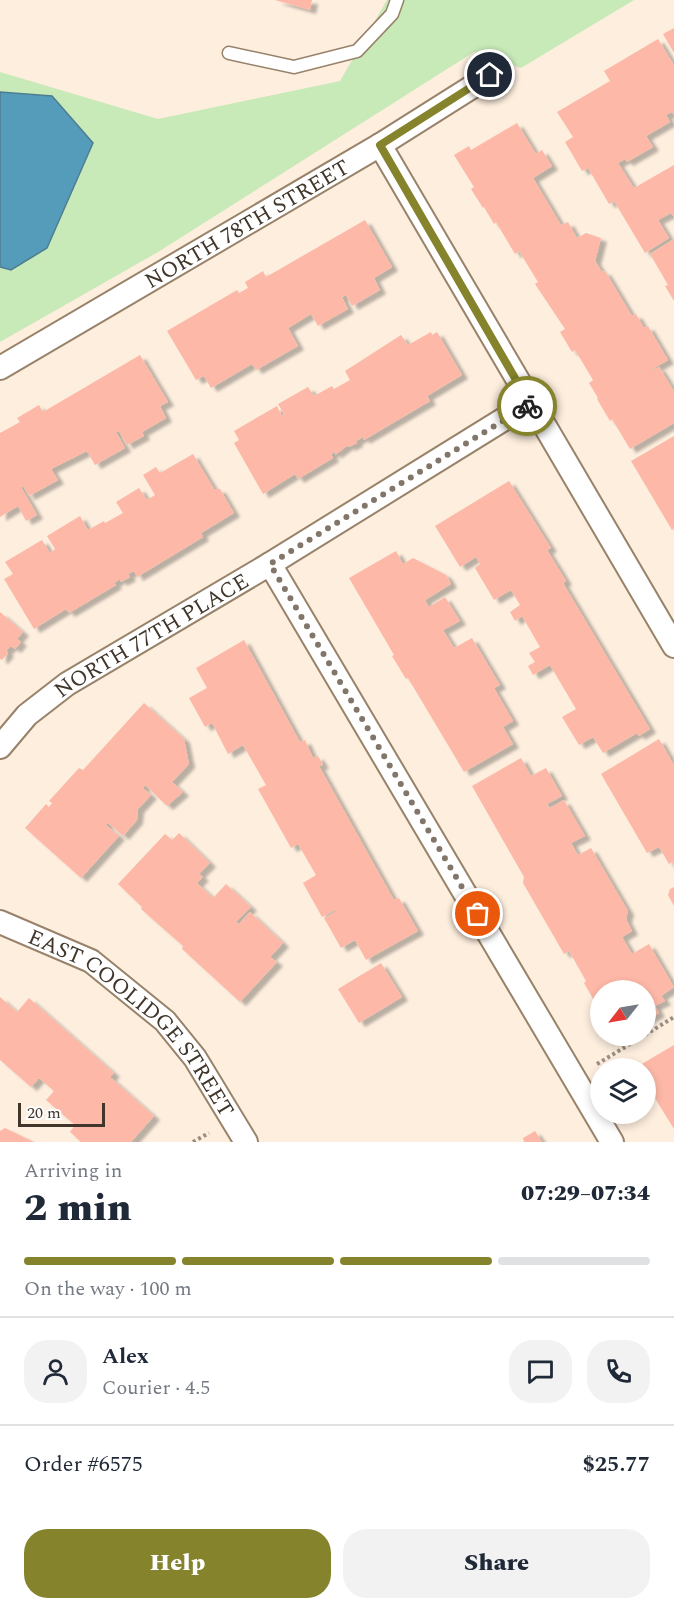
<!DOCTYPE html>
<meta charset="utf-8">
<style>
:root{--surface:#fff;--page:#f2f2f3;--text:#1f2937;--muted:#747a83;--line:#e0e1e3;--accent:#85832b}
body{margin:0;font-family:Spectral,serif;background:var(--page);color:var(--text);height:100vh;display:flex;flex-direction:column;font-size:22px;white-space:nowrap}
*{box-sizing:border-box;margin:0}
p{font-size:20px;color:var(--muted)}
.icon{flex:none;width:33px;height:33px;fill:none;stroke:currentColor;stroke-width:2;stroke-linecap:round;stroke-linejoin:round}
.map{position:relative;height:1142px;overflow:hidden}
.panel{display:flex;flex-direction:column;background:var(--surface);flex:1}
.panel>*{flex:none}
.needle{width:39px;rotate:239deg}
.controls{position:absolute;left:590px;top:980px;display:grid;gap:12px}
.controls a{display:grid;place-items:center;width:66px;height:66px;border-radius:50%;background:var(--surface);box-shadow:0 3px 9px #0003;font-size:30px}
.scale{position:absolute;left:18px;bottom:15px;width:87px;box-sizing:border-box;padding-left:6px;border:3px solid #40362b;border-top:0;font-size:16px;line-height:21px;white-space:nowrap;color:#40362b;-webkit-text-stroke:4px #fefefe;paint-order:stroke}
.pin{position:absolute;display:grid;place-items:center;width:51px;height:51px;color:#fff;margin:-26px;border:3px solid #fff;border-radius:50%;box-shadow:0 2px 6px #0007}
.courier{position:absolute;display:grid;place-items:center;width:60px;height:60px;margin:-30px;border:4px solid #85832b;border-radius:50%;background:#fff;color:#222;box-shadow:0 2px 8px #0007}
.headline em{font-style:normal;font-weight:800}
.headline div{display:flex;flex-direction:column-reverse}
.headline{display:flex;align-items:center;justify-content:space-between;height:102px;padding:0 24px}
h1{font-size:39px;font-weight:800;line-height:45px}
.bar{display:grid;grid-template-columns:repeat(4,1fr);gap:9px 6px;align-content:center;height:72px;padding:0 24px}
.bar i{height:8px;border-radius:4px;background:var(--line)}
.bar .on{background:var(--accent)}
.bar p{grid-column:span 4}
.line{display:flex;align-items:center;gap:15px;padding:0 24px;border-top:2px solid var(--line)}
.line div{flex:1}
.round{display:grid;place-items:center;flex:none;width:63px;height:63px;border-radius:24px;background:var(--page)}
.primary-button{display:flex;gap:12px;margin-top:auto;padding:12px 24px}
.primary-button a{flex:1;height:69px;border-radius:24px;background:var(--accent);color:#fff;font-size:24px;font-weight:800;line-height:69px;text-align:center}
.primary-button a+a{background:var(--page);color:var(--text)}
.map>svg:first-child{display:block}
.green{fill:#c8e9b8}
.water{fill:#559cbb;stroke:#4f7d90;stroke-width:1.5}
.building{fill:#fdb8a7;filter:url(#shadow)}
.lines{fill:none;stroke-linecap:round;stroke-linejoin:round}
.service-casing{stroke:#988269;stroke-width:15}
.minor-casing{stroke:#988269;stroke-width:26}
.path{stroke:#9b8e81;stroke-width:4;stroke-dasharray:3 3;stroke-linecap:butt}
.service{stroke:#fff;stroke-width:12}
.minor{stroke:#fff;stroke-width:22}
.done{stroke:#82766a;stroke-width:6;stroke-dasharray:0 10.8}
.route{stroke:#85832b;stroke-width:8}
.labels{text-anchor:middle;stroke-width:5;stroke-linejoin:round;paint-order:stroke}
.street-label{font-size:22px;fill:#40362b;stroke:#fefefe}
</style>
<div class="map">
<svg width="674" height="1142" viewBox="0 0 674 1142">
<defs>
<filter id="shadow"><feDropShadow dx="6" dy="4" stdDeviation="1.5" flood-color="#0004"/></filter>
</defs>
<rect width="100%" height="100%" fill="#fdeede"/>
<path class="green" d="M 387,0 L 634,0 L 521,68 L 474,52 L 158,252 L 0,342 L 0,72 L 158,119 L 340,81 Z"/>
<path class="water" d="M 0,92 L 52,96 L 93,143 L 47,248 L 11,270 L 0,267 Z"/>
<g class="building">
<path d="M 275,0 L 312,0 L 310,10 Z"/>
<path d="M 674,28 L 674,53 L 663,34 Z"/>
<path d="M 658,39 L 674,65 L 674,115 L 672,112 L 666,115 L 670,122 L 646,136 L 653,147 L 627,162 L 625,159 L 618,163 L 634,188 L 674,165 L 674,217 L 671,213 L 658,220 L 669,238 L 645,253 L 614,201 L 609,204 L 588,168 L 582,171 L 565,142 L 573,137 L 557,112 L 610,81 L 604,71 Z"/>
<path d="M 517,123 L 536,154 L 542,150 L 552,166 L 533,178 L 561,225 L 568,222 L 577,238 L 586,233 L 601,238 L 595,261 L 602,272 L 605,271 L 632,316 L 636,314 L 644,328 L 648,326 L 668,360 L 651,370 L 651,371 L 659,367 L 674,391 L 674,423 L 630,449 L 612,419 L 610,421 L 597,399 L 598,398 L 589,383 L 593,380 L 575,350 L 572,352 L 560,332 L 565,329 L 535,284 L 538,282 L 519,251 L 515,254 L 496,222 L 494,224 L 484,207 L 483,208 L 471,189 L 474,187 L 454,155 L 469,146 L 471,150 Z"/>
<path d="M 365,220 L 392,267 L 374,278 L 380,290 L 352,306 L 346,295 L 342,297 L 348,309 L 318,326 L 311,314 L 288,328 L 298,346 L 256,370 L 252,364 L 211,388 L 204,376 L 196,380 L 167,331 L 237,290 L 239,293 L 248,288 L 245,282 L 263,271 L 266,277 Z"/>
<path d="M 674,239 L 674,301 L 665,286 L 668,285 L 650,254 Z"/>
<path d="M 431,332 L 432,335 L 437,332 L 462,375 L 427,396 L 430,401 L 364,440 L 363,437 L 356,441 L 357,443 L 349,447 L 348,445 L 335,455 L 335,452 L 331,454 L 333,458 L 298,479 L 295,474 L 263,494 L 234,443 L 239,440 L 234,431 L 277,406 L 282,416 L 284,414 L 278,404 L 308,387 L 314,396 L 332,386 L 334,389 L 350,380 L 345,371 L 401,335 L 408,345 Z"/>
<path d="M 140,355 L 168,402 L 160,406 L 166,418 L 142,432 L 144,436 L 127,445 L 119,431 L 116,432 L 125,448 L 95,465 L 87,451 L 51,469 L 58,480 L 29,496 L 23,486 L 21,487 L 37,515 L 26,521 L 18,506 L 0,517 L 0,433 L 20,422 L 17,418 L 39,405 L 43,412 Z"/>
<path d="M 674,436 L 674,528 L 672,530 L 631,461 Z"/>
<path d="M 193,454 L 214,489 L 220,489 L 234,513 L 201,533 L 203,537 L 137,577 L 134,571 L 128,574 L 130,577 L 121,582 L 120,579 L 114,583 L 116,585 L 69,613 L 66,609 L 34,629 L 4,579 L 13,574 L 5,562 L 42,540 L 50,553 L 55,549 L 47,536 L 80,516 L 88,530 L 104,521 L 105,523 L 123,513 L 116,502 L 139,488 L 147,500 L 155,495 L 143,475 L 156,467 L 160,473 Z"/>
<path d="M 509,481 L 551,548 L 547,550 L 566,581 L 563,583 L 650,729 L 639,736 L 637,733 L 603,753 L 593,737 L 579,745 L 562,717 L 576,709 L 550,665 L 533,675 L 528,666 L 535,662 L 529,653 L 540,647 L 522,616 L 515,621 L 510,612 L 520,605 L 511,590 L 494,600 L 475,568 L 480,564 L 476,557 L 460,567 L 435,526 Z"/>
<path d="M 396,551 L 403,564 L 413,558 L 446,575 L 451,584 L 425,600 L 429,607 L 445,597 L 460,621 L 443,630 L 454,648 L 472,638 L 500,685 L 494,688 L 513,721 L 503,727 L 513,744 L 464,772 L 408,678 L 406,679 L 392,656 L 394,655 L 349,578 Z"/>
<path d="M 0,612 L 23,632 L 17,639 L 21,642 L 15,649 L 11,646 L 6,651 L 8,653 L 2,660 L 0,659 Z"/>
<path d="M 244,640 L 300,742 L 305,740 L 313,758 L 318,756 L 323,765 L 319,766 L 394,900 L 399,898 L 418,931 L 366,960 L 355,940 L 341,948 L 324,918 L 337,911 L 336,910 L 322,917 L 303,883 L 316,875 L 298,844 L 291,848 L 258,789 L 266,785 L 243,745 L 228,754 L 212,723 L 205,727 L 189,698 L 207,688 L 196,668 Z"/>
<path d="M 144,703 L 184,739 L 189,764 L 172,782 L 183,792 L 167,806 L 145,785 L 143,788 L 151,795 L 138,809 L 137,820 L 123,836 L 108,823 L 106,825 L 119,836 L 81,878 L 25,828 L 46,804 L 49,807 L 52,803 L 49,801 L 79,768 L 83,770 Z"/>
<path d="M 659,739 L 674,765 L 674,866 L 672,862 L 669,864 L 659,847 L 647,853 L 601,774 Z"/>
<path d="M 521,758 L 531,776 L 546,768 L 562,796 L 547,804 L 550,808 L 564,800 L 585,836 L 571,843 L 578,855 L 591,848 L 628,911 L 626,919 L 632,931 L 622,937 L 632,954 L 649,944 L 674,987 L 661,996 L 665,1001 L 655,1006 L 659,1013 L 645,1021 L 645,990 L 600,990 L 600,1011 L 584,983 L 586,981 L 569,951 L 564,954 L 523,883 L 524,877 L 472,786 Z"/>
<path d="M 179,833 L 210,863 L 199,874 L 203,877 L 197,883 L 213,898 L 226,884 L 251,907 L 236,922 L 239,924 L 250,912 L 283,943 L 270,957 L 277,962 L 240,1002 L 182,949 L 183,946 L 141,909 L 142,907 L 118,884 L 165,834 L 172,840 Z"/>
<path d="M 674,887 L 674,906 L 668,895 L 670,889 Z"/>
<path d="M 381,963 L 402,997 L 359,1023 L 338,989 Z"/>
<path d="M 0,997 L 17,1012 L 29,998 L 114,1073 L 110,1077 L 154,1116 L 131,1142 L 81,1142 L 70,1132 L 75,1125 L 46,1100 L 54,1091 L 39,1078 L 31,1087 L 0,1060 Z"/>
<path d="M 674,1045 L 674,1129 L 645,1082 L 645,1068 L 635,1068 Z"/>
<path d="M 5,1128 L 34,1142 L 0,1142 L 0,1131 Z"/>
<path d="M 535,1131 L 542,1142 L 524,1142 L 523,1138 Z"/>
</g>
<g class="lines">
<defs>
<path id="service" d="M 229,53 L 294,67 L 357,51 L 392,14 L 397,0"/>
<g id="minor">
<path d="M 380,145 L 674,646"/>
<path id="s1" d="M 0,368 L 380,145 L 491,75"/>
<path d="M 270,564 L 612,1142"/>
<path id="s2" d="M 0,747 L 27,715 L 67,684 L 270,564 L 530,403"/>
<path id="s3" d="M 0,922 L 91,961 L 165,1021 L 195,1058 L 246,1142"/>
</g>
</defs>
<use href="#service" class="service-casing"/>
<use href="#minor" class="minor-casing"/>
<g class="path">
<path d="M 645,1035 L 674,1017"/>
<path d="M 597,1064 L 645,1035"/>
<path d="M 193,1142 L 209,1133"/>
</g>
<use href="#service" class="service"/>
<use href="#minor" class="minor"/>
</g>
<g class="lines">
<path class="done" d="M 478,914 L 270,564 L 527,406"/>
<path class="route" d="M 490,75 L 380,145 L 530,404 L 527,406"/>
</g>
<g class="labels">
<g class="street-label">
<text dy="8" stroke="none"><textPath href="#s1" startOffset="286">NORTH 78TH STREET</textPath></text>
<text dy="8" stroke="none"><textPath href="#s2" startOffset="190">NORTH 77TH PLACE</textPath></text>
<text dy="8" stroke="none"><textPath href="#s3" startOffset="170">EAST COOLIDGE STREET</textPath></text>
</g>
</g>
</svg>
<div class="controls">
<a><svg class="needle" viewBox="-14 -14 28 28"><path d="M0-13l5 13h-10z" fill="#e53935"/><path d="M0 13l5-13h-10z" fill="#747a83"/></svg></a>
<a><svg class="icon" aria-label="layers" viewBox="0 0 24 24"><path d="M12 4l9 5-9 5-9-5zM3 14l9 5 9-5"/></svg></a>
</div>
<div class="scale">20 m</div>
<div class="pin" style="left:478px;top:914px;background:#ea580c"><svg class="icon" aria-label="bag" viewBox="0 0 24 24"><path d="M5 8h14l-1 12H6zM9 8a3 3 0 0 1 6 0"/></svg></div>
<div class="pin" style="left:490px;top:75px;background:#1f2937"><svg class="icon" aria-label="home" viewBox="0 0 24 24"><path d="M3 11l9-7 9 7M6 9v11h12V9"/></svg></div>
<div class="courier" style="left:527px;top:406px"><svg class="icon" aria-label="bike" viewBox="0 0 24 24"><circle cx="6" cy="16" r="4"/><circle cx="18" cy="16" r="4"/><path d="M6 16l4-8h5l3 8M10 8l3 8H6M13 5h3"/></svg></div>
</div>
<section class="panel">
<div class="headline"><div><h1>2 min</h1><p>Arriving in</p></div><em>07:29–07:34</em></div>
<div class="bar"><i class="on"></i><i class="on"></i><i class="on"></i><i></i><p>On the way · 100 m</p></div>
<div class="line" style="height:108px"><a class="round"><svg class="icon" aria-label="person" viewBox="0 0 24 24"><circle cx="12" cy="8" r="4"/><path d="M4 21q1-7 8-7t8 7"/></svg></a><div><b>Alex</b><p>Courier · 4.5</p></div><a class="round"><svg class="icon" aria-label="chat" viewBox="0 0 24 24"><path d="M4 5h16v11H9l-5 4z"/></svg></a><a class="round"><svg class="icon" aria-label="phone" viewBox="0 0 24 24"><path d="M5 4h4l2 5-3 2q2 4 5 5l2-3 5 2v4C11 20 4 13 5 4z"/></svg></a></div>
<div class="line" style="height:78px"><div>Order #6575</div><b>$25.77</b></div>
<div class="primary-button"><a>Help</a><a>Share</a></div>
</section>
